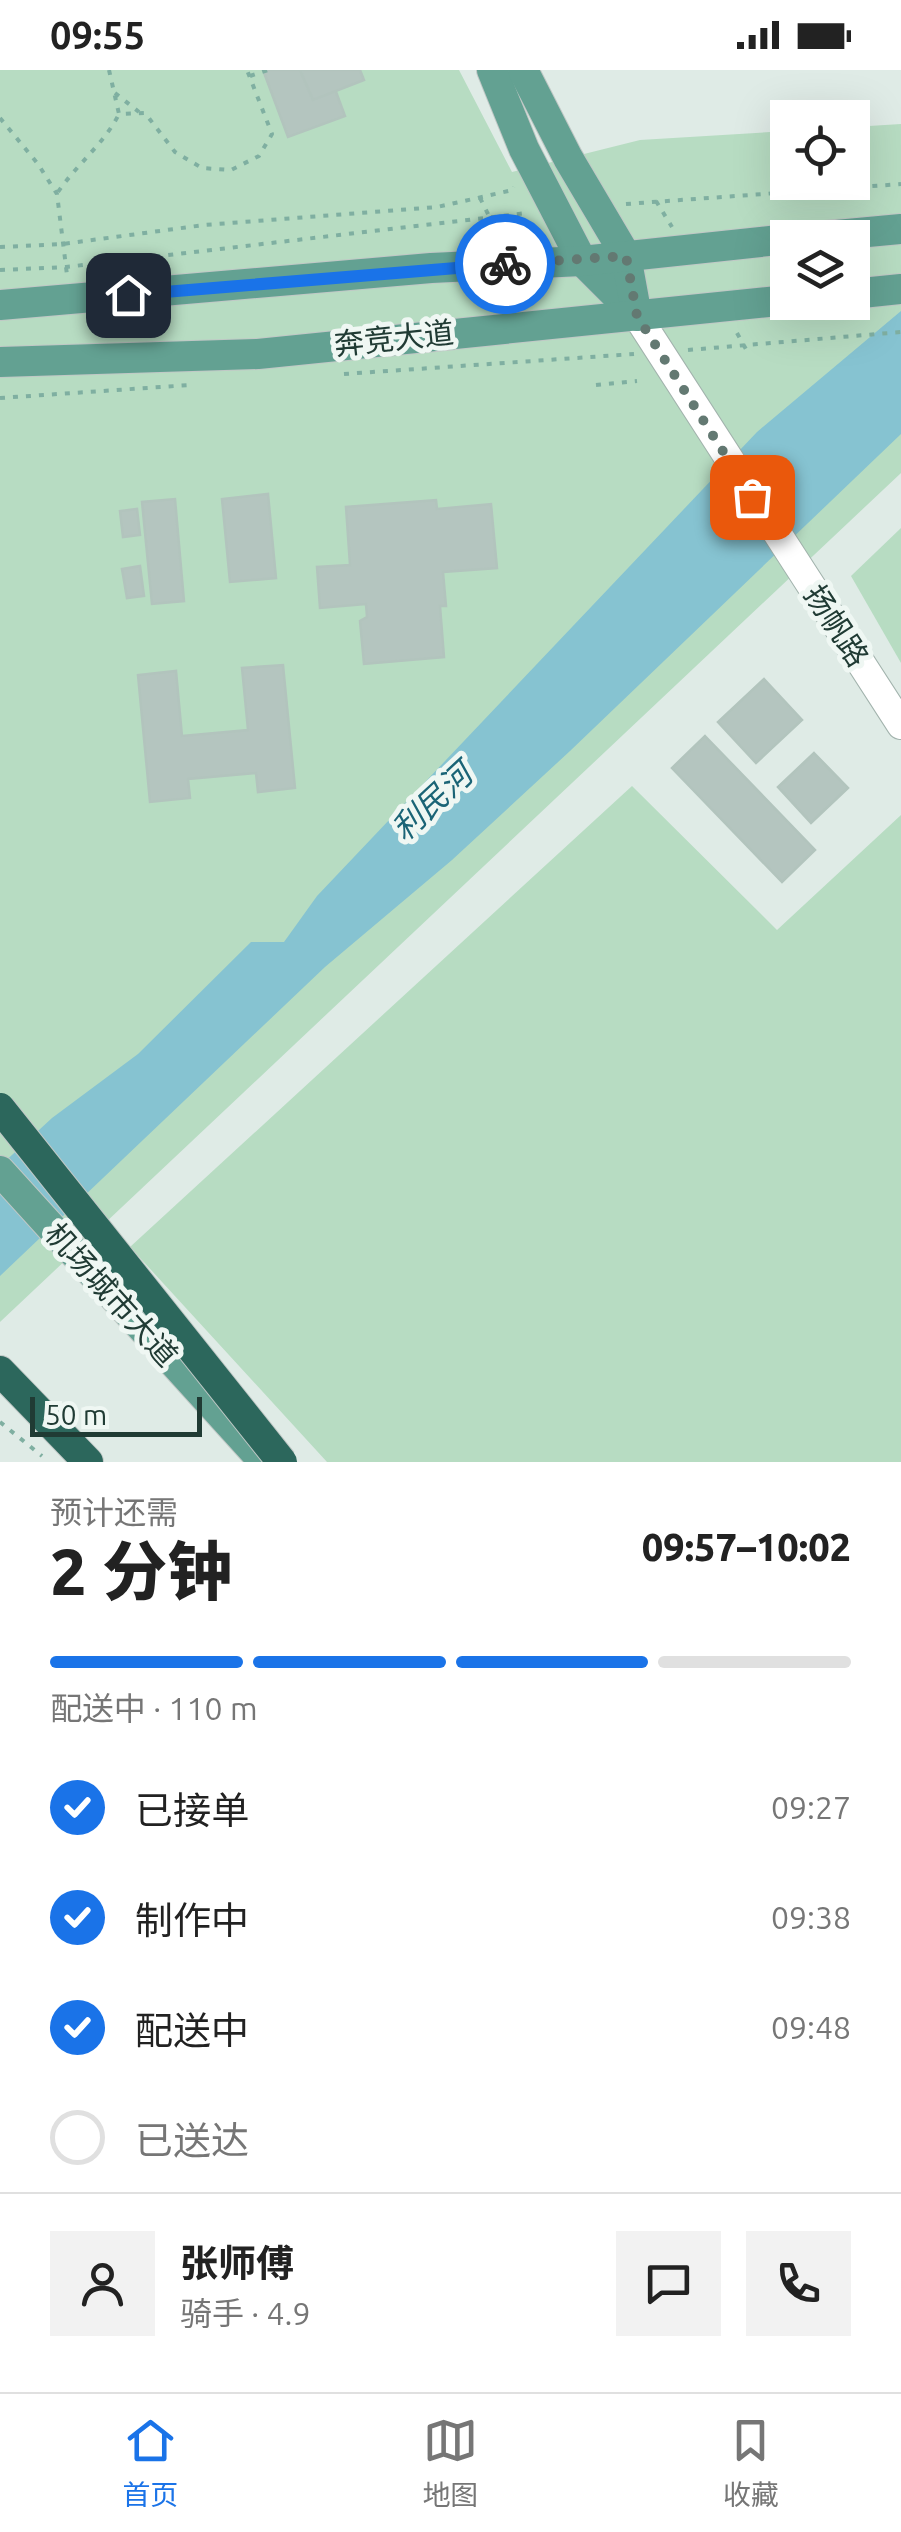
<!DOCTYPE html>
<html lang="zh">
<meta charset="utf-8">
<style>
:root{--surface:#fff;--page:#f2f2f2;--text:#222;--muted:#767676;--line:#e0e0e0;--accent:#1a73e8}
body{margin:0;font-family:Ubuntu,"Noto Sans SC",sans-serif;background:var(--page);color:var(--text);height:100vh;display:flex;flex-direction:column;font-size:38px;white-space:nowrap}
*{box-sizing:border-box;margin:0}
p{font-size:32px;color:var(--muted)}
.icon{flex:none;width:55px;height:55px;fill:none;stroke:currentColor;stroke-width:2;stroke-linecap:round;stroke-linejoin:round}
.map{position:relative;height:1392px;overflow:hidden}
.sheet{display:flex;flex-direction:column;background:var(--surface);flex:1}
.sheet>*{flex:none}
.fabs{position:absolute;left:770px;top:30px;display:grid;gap:20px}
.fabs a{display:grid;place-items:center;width:100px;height:100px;border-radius:0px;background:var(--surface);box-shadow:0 10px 40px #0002;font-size:50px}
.scale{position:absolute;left:30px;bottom:25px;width:172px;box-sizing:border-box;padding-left:10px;border:5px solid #203b34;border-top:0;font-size:28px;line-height:35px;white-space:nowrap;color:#203b34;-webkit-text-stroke:8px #eff7f3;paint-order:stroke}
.pin{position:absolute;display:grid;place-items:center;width:85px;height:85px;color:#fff;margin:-42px;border-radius:20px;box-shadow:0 5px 15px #0006}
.courier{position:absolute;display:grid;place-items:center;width:100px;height:100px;margin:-50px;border:8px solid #1a73e8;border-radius:50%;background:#fff;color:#222;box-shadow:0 2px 12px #0007}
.head em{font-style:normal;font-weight:800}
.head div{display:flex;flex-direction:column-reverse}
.head{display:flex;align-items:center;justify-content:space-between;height:170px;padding:0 50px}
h1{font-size:65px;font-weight:800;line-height:75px}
.bar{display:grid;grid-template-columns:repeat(4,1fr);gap:15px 10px;align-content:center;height:120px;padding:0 50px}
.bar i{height:12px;border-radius:8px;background:var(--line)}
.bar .selected{background:var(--accent)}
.bar p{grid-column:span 4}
.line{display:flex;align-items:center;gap:25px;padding:0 50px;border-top:2px solid var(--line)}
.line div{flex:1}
.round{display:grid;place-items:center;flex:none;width:105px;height:105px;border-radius:0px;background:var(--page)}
ol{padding:0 50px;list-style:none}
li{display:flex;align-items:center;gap:30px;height:110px}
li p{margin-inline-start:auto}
li .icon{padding:10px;border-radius:50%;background:var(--accent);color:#fff;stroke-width:4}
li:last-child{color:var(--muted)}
li i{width:55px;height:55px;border:5px solid var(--line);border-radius:50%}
.status{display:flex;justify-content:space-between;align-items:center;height:70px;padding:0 50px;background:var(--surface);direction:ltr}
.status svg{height:28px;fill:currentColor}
.tab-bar{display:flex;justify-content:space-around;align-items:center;height:140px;border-top:2px solid var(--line);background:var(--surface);font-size:28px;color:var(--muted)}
.tab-bar a{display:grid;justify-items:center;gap:5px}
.tab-bar .selected{color:var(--accent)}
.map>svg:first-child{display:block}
.green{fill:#b7dcc2;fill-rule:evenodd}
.water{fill:#86c3d1}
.building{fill:#b4c5bf;stroke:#b2c4bd;stroke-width:2.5}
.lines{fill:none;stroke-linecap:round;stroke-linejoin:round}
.minor-casing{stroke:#a2b3ad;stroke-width:30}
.major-casing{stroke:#c1c8c6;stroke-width:32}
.highway-casing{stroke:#c1c8c6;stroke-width:32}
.path{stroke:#7fafa1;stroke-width:4;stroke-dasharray:5 8;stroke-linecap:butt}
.minor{stroke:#fff;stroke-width:28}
.major{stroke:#63a192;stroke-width:30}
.highway{stroke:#2c675c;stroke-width:30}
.highway-bridge-casing{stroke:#c1c8c6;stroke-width:32;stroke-linecap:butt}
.highway-bridge{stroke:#2c675c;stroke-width:30}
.done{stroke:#637972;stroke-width:10;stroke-dasharray:0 18}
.route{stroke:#1a73e8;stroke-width:12}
.labels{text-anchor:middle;stroke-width:10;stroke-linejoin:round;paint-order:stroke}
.street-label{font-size:30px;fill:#203b34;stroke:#eff7f3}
.water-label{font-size:32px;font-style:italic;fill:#1a6476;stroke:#eff7f3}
</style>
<div class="status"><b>09:55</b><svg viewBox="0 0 49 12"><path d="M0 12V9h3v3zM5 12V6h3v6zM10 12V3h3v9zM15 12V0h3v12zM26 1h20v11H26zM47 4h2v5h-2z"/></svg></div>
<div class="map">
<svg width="901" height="1392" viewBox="0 0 901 1392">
<rect width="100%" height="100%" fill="#dfebe6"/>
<g class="green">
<path d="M 0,0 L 459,0 L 512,102 L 640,70 L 787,61 L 788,112 L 852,112 L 853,57 L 901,54 L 901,403 L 0,1252 ZM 788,168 L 852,168 L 852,232 L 788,232 Z"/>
<path d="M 901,458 L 901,593 L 851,506 Z"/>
<path d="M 632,716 L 777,860 L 901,745 L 901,1392 L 327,1392 L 130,1177 Z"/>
</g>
<path class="water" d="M 901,241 L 901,364 L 570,681 L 452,790 L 325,897 L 0,1206 L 0,1096 L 52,1048 L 138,984 L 251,872 L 284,872 L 317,826 L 757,362 Z"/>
<g class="building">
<path d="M 263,0 L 328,0 L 345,46 L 288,67 Z"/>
<path d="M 300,0 L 360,0 L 364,10 L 313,30 Z"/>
<path d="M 268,424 L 276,508 L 230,512 L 222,429 Z"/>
<path d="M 175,429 L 184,531 L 152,534 L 142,432 Z"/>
<path d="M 436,430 L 437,439 L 491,434 L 497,498 L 443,502 L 446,536 L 440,536 L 444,587 L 364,594 L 360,551 L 367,547 L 366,534 L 320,538 L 317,497 L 350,495 L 346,437 Z"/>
<path d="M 137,439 L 140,465 L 123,467 L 120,441 Z"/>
<path d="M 140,496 L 144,526 L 127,528 L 122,499 Z"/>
<path d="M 283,595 L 295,718 L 258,722 L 256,703 L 188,709 L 190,728 L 150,732 L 138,605 L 176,601 L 182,666 L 248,660 L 242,598 Z"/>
<path d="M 764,609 L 802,650 L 756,693 L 718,652 Z"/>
<path d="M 705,666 L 815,780 L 782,812 L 672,698 Z"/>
<path d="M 814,683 L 848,718 L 811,753 L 778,717 Z"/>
</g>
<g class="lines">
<defs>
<path id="minor" d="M 637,246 L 901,655"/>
<g id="major">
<path d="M 492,0 L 524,79 L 582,191 L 637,246"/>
<path d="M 523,0 L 568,88 L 626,186 L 637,246"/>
<path d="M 804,168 L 901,159"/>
<path d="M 852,224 L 901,219"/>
<path d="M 0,235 L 431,198 L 582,191 L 788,169"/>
<path d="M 0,292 L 258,284 L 788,230"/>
<path d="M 0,1101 L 264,1392"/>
</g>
<path id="highway" d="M 0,1301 L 88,1392"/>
</defs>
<use href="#minor" class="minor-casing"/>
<use href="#major" class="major-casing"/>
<use href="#highway" class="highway-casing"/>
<g class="path">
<path d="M 109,0 L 119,44 L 145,43 L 175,82 L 202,98 L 231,100 L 259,86 L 272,64 L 247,0"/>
<path d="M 250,6 L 268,0"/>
<path d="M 115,23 L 139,42"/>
<path d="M 0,48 L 38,94 L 57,124 L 67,205"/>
<path d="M 58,122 C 77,94 104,74 119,44"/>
<path d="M 480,128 L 489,146"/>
<path d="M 656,131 L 672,157"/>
<path d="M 626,134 L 901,114"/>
<path d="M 0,177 L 63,174 L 204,155 L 437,137 L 513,120 L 514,117"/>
<path d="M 0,200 L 66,197 L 527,143"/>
<path d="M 737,263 L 747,281"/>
<path d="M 688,280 L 901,262"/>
<path d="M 344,304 L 634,284"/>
<path d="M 596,315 L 637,311"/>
<path d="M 0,328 L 190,315"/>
<path d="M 0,1352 L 42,1386"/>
</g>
<use href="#minor" class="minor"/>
<use href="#major" class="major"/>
<use href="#highway" class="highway"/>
<defs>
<path id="highway-bridge" d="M 0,1038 L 282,1392"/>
</defs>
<use href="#highway-bridge" class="highway-bridge-casing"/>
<use href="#highway-bridge" class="highway-bridge"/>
</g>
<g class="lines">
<path class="done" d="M 505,194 L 626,186 L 637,246 L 752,427"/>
<path class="route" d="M 128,225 L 505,194"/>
</g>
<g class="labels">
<g class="street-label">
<text transform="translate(394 269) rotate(-6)" y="10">奔竞大道</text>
<text transform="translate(836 556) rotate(57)" y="10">扬帆路</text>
<text transform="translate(111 1225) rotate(48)" y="10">机场城市大道</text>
</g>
<g class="water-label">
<text transform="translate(432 732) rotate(-43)" y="11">利民河</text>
</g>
</g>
</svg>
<div class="fabs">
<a><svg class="icon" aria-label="locate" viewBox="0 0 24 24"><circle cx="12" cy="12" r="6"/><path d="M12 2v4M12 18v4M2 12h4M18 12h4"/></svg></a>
<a><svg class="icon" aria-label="layers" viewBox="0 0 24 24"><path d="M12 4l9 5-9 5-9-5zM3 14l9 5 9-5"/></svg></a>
</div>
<div class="scale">50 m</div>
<div class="pin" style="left:752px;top:427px;background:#ea580c"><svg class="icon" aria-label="bag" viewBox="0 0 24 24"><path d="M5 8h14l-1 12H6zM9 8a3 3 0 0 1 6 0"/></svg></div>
<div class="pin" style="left:128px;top:225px;background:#1f2937"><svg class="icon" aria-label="home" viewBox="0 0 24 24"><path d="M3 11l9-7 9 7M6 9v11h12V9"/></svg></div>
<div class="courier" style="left:505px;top:194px"><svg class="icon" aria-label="bike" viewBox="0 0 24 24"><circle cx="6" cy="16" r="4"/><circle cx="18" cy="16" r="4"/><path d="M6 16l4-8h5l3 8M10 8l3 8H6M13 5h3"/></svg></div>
</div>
<section class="sheet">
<div class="head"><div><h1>2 分钟</h1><p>预计还需</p></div><em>09:57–10:02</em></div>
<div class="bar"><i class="selected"></i><i class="selected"></i><i class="selected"></i><i></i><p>配送中 · 110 m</p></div>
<ol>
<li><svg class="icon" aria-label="check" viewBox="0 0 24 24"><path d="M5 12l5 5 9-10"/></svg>已接单<p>09:27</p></li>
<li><svg class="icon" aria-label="check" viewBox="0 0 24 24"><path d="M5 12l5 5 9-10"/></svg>制作中<p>09:38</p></li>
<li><svg class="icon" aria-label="check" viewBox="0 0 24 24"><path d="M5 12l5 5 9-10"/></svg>配送中<p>09:48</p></li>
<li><i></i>已送达</li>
</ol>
<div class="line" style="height:180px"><a class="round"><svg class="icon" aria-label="person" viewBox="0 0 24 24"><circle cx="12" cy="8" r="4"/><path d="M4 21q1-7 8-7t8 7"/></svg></a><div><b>张师傅</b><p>骑手 · 4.9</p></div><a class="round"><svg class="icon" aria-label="chat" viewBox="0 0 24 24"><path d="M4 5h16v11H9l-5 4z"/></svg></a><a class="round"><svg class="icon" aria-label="phone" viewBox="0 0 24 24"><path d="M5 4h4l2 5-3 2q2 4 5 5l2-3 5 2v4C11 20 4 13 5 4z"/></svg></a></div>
</section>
<nav class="tab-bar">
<a class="selected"><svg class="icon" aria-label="home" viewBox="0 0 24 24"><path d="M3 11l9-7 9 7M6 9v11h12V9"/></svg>首页</a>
<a><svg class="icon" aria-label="map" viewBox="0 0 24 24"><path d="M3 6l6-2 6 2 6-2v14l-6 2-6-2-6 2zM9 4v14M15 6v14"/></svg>地图</a>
<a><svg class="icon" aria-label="saved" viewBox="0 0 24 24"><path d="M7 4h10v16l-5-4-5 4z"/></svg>收藏</a>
</nav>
